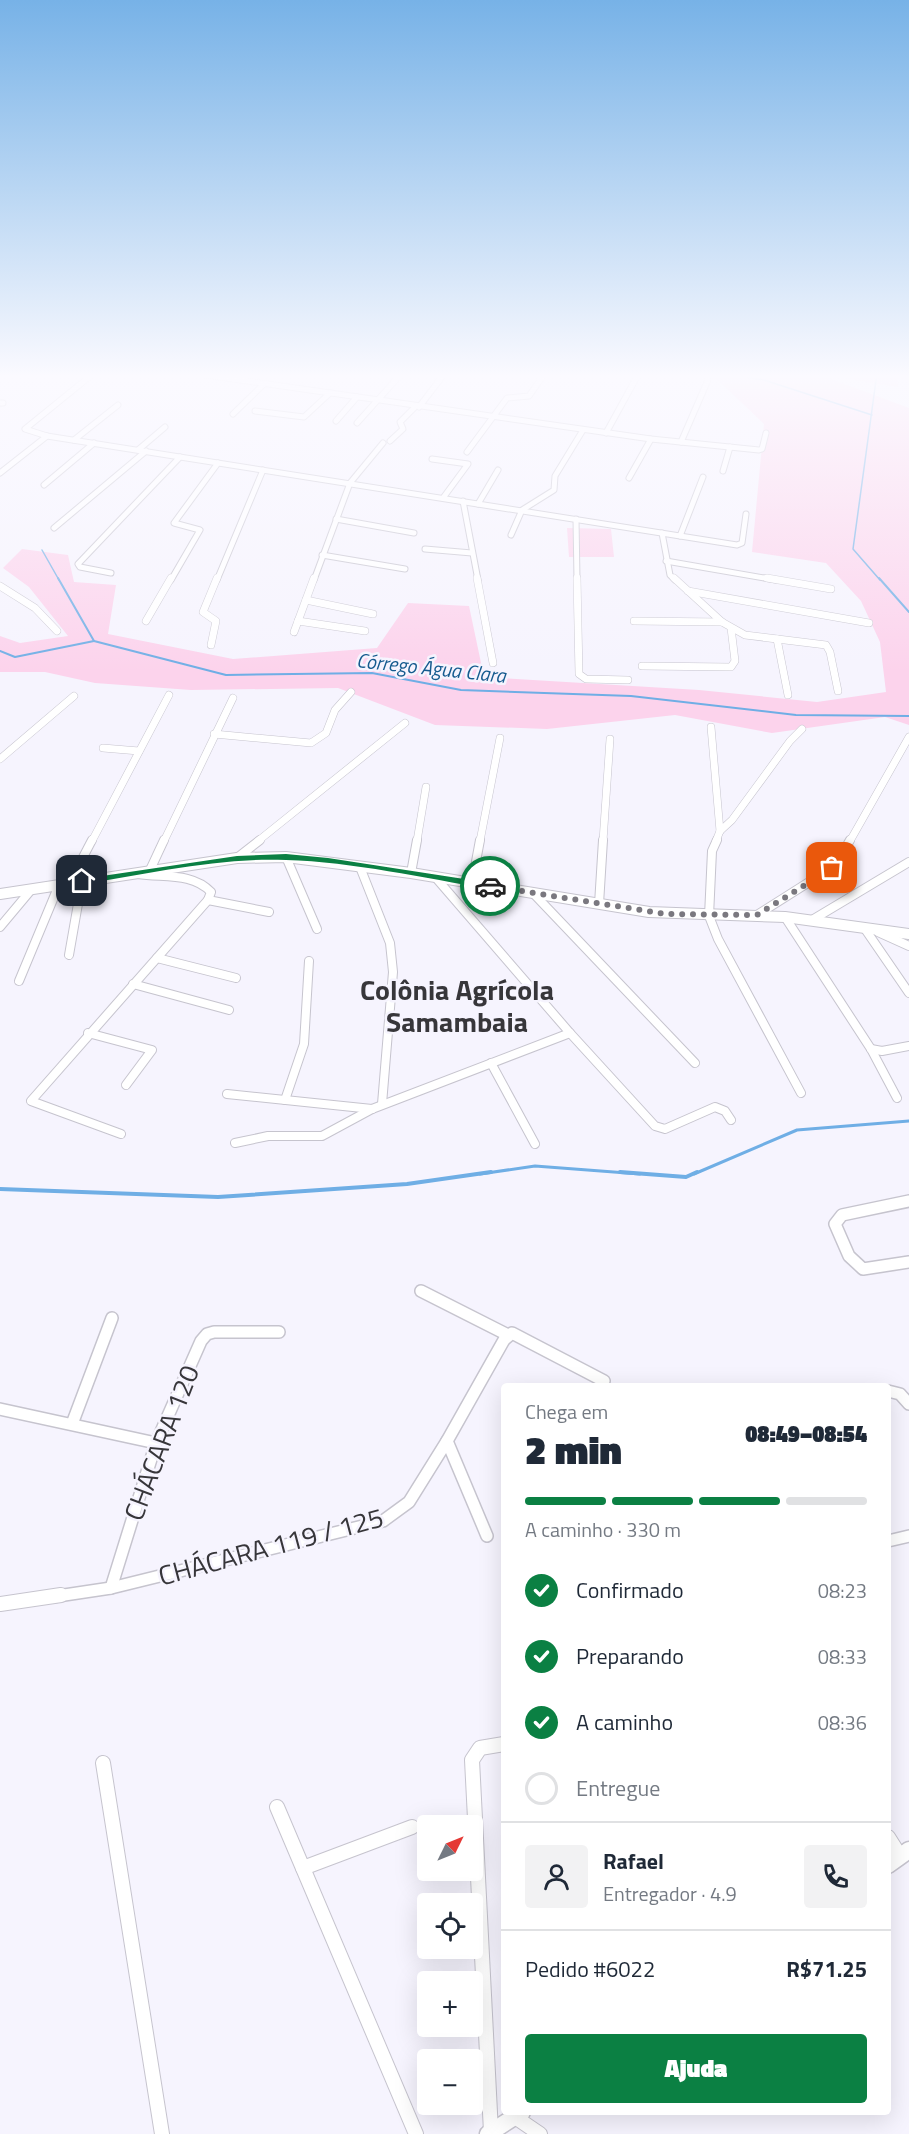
<!DOCTYPE html>
<html lang="pt">
<meta charset="utf-8">
<style>
:root{--surface:#fff;--page:#f2f2f3;--text:#1f2937;--muted:#747a83;--line:#e0e1e3;--accent:#0b8043}
body{margin:0;font-family:"Titillium Web",sans-serif;background:var(--page);color:var(--text);height:100vh;display:flex;flex-direction:column;font-size:22px;white-space:nowrap}
*{box-sizing:border-box;margin:0}
p{font-size:20px;color:var(--muted)}
.icon{flex:none;width:33px;height:33px;fill:none;stroke:currentColor;stroke-width:2;stroke-linecap:round;stroke-linejoin:round}
.map{position:relative;flex:1;overflow:hidden}
.sheet{position:absolute;left:501px;top:1383px;width:390px;height:732px;display:flex;flex-direction:column;background:var(--surface);border-radius:6px;box-shadow:0 6px 24px #0002}
.sheet>*{flex:none}
.needle{width:39px;rotate:47deg}
.buttons{position:absolute;left:417px;top:1815px;display:grid;gap:12px}
.buttons a{display:grid;place-items:center;width:66px;height:66px;border-radius:6px;background:var(--surface);box-shadow:0 6px 24px #0002;font-size:30px}
.pin{position:absolute;display:grid;place-items:center;width:51px;height:51px;color:#fff;margin:-26px;border-radius:12px;box-shadow:0 3px 9px #0006}
.courier{position:absolute;display:grid;place-items:center;width:60px;height:60px;margin:-30px;border:4px solid #0b8043;border-radius:50%;background:#fff;color:#222;box-shadow:0 2px 8px #0007}
.head em{font-style:normal;font-weight:800}
.head div{display:flex;flex-direction:column-reverse}
.head{display:flex;align-items:center;justify-content:space-between;height:102px;padding:0 24px}
h1{font-size:39px;font-weight:800;line-height:45px}
.bar{display:grid;grid-template-columns:repeat(4,1fr);gap:9px 6px;align-content:center;height:72px;padding:0 24px}
.bar i{height:8px;border-radius:4px;background:var(--line)}
.bar .current{background:var(--accent)}
.bar p{grid-column:span 4}
.line{display:flex;align-items:center;gap:15px;padding:0 24px;border-top:2px solid var(--line)}
.line div{flex:1}
.round{display:grid;place-items:center;flex:none;width:63px;height:63px;border-radius:6px;background:var(--page)}
ol{padding:0 24px;list-style:none}
li{display:flex;align-items:center;gap:18px;height:66px}
li p{margin-inline-start:auto}
li .icon{padding:6px;border-radius:50%;background:var(--accent);color:#fff;stroke-width:4}
li:last-child{color:var(--muted)}
li i{width:33px;height:33px;border:3px solid var(--line);border-radius:50%}
.cta{display:flex;gap:12px;margin-top:auto;padding:12px 24px}
.cta a{flex:1;height:69px;border-radius:6px;background:var(--accent);color:#fff;font-size:24px;font-weight:800;line-height:69px;text-align:center}
.map>svg:first-child{display:block}
.green{fill:#fcd3ec}
.lines{fill:none;stroke-linecap:round;stroke-linejoin:round}
.stream-far3{stroke:#6faee5;stroke-width:1.5}
.stream-far2{stroke:#6faee5;stroke-width:2}
.stream-far1{stroke:#6faee5;stroke-width:3}
.stream{stroke:#6faee5;stroke-width:4}
.minor-far4-casing{stroke:#c6c4ce;stroke-width:7}
.minor-far3-casing{stroke:#c6c4ce;stroke-width:8}
.minor-far2-casing{stroke:#c6c4ce;stroke-width:10}
.minor-far1-casing{stroke:#c6c4ce;stroke-width:14}
.minor-casing{stroke:#c6c4ce;stroke-width:16}
.tertiary-far1-casing{stroke:#c6c4ce;stroke-width:12}
.tertiary-casing{stroke:#c6c4ce;stroke-width:19}
.minor-far4{stroke:#fff;stroke-width:5}
.minor-far3{stroke:#fff;stroke-width:7}
.minor-far2{stroke:#fff;stroke-width:8}
.minor-far1{stroke:#fff;stroke-width:11}
.minor{stroke:#fff;stroke-width:14}
.tertiary-far1{stroke:#fff;stroke-width:10}
.tertiary{stroke:#fff;stroke-width:16}
.route{fill:#0b8043}
.done{stroke:#7a787f;stroke-width:6;stroke-dasharray:0 10.8}
.labels{text-anchor:middle;stroke-width:5;stroke-linejoin:round;paint-order:stroke}
.far-water-label{font-size:20px;font-style:italic;fill:#165b8f;stroke:#f6f4fe}
.near-street-label{font-size:27px;fill:#37363a;stroke:#f6f4fe}
.district-label{font-size:28px;font-weight:bold;fill:#37363a;stroke:#f6f4fe}
</style>
<div class="map">
<svg width="909" height="2134" viewBox="0 0 909 2134">
<rect width="100%" height="100%" fill="#f6f4fe"/>
<g class="green">
<path d="M 680,373 L 815,373 L 909,408 L 909,725 L 885,717 L 772,733 L 675,715 L 547,729 L 435,725 L 338,688 L 191,690 L 95,683 L 45,672 L 0,672 L 0,636 L 20,643 L 68,636 L 29,587 L 3,568 L 22,549 L 68,555 L 74,582 L 116,585 L 108,634 L 233,659 L 377,648 L 408,603 L 469,606 L 484,677 L 699,690 L 817,702 L 886,692 L 880,642 L 861,601 L 826,563 L 752,552 L 764,424 L 718,380 Z"/>
<path d="M 851,373 L 898,373 L 898,387 L 848,379 Z"/>
<path d="M 567,528 L 611,529 L 614,557 L 569,557 Z"/>
</g>
<g class="lines">
<g class="stream-far3">
<path d="M 721,373 L 764,380 L 872,415"/>
<path d="M 877,373 L 853,549 L 880,580"/>
<path d="M 42,550 L 59,580"/>
</g>
<g class="stream-far2">
<path d="M 58,578 L 94,641 L 226,675 L 372,673 L 461,690 L 631,696 L 796,715 L 909,716"/>
<path d="M 879,578 L 909,612"/>
<path d="M 0,651 L 15,657 L 94,641"/>
</g>
<g class="stream-far1">
<path d="M 480,1174 L 535,1166 L 640,1174"/>
<path d="M 694,1174 L 797,1130 L 909,1121"/>
</g>
<g class="stream">
<path d="M 620,1172 L 686,1177 L 697,1172"/>
<path d="M 0,1189 L 218,1197 L 407,1184 L 491,1172"/>
</g>
<defs>
<g id="minor-far4">
<path d="M 94,373 L 25,429 L 47,436 L 737,545 L 742,543 L 746,514"/>
<path d="M 191,373 L 651,439 L 759,450 L 762,449 L 766,433"/>
<path d="M 0,403 L 3,403"/>
<path d="M 419,407 L 445,373"/>
<path d="M 255,411 L 304,417 L 330,393"/>
<path d="M 233,414 L 264,384"/>
<path d="M 336,421 L 357,397"/>
<path d="M 357,423 L 402,373"/>
<path d="M 606,433 L 639,373"/>
<path d="M 74,440 L 118,405"/>
<path d="M 390,441 L 403,429 L 400,422 L 416,406"/>
<path d="M 681,442 L 708,380"/>
<path d="M 138,450 L 165,427"/>
<path d="M 467,452 L 507,398 L 529,396 L 545,373"/>
<path d="M 432,459 L 468,464 L 443,498"/>
<path d="M 723,471 L 730,447"/>
<path d="M 0,473 L 47,436"/>
<path d="M 629,478 L 651,439"/>
<path d="M 44,485 L 94,443"/>
<path d="M 463,501 L 478,580"/>
<path d="M 478,504 L 498,470"/>
<path d="M 336,519 L 414,533"/>
<path d="M 576,519 L 577,580"/>
<path d="M 54,528 L 146,451"/>
<path d="M 662,533 L 670,575 L 675,580"/>
<path d="M 511,535 L 522,510 L 554,490 L 555,476 L 583,430"/>
<path d="M 680,536 L 703,477"/>
<path d="M 425,549 L 472,553"/>
<path d="M 322,555 L 405,569"/>
<path d="M 666,561 L 776,580"/>
<path d="M 111,573 L 80,567 L 78,564 L 180,457"/>
<path d="M 171,580 L 200,530 L 174,523 L 218,463"/>
<path d="M 217,580 L 263,470"/>
<path d="M 314,580 L 350,483 L 383,443"/>
</g>
<g id="minor-far3">
<path d="M 477,578 L 493,663"/>
<path d="M 577,578 L 579,674 L 586,679 L 628,680"/>
<path d="M 674,578 L 722,622 L 745,635 L 826,645 L 830,652 L 838,691"/>
<path d="M 767,578 L 831,589"/>
<path d="M 0,586 L 35,608 L 57,631"/>
<path d="M 688,591 L 869,623"/>
<path d="M 306,600 L 373,614"/>
<path d="M 146,621 L 171,578"/>
<path d="M 298,621 L 365,631"/>
<path d="M 634,621 L 722,622"/>
<path d="M 294,632 L 314,578"/>
<path d="M 777,639 L 788,695"/>
<path d="M 211,645 L 216,621 L 203,612 L 217,578"/>
<path d="M 642,666 L 731,667 L 735,661 L 731,628"/>
<path d="M 711,727 L 720,831"/>
<path d="M 214,734 L 311,743 L 326,733 L 335,710 L 351,692"/>
<path d="M 103,748 L 139,751"/>
<path d="M 0,759 L 74,696"/>
<path d="M 92,841 L 169,695"/>
<path d="M 164,841 L 233,698"/>
<path d="M 258,841 L 405,723"/>
<path d="M 417,841 L 426,787"/>
<path d="M 480,841 L 500,738"/>
<path d="M 603,841 L 610,739"/>
<path d="M 716,841 L 720,831 L 732,820 L 790,741 L 802,729"/>
<path d="M 850,841 L 909,737"/>
</g>
<g id="minor-far2">
<path d="M 717,840 L 712,851 L 709,916 L 718,939 L 801,1093"/>
<path d="M 286,857 L 317,929"/>
<path d="M 237,858 L 260,840"/>
<path d="M 360,867 L 390,943 L 393,972 L 382,1104"/>
<path d="M 150,870 L 164,840"/>
<path d="M 411,873 L 417,840"/>
<path d="M 436,878 L 570,1033 L 655,1126 L 665,1129 L 715,1107 L 725,1111 L 731,1120"/>
<path d="M 472,883 L 480,840"/>
<path d="M 69,884 L 92,840"/>
<path d="M 533,893 L 695,1063"/>
<path d="M 208,900 L 269,912"/>
<path d="M 599,904 L 603,840"/>
<path d="M 757,915 L 836,865 L 850,840"/>
<path d="M 785,917 L 871,1049 L 897,1098"/>
<path d="M 812,920 L 909,862"/>
<path d="M 0,927 L 31,890"/>
<path d="M 865,929 L 909,993"/>
<path d="M 878,932 L 909,946"/>
<path d="M 69,955 L 82,881"/>
<path d="M 157,958 L 236,978"/>
<path d="M 19,981 L 59,885"/>
<path d="M 133,984 L 229,1010"/>
<path d="M 88,1033 L 152,1050 L 126,1085"/>
<path d="M 871,1049 L 882,1051 L 909,1046"/>
<path d="M 491,1063 L 535,1144"/>
<path d="M 227,1094 L 372,1109"/>
<path d="M 285,1100 L 304,1044 L 309,961"/>
<path d="M 121,1134 L 31,1101 L 208,900 L 211,892 C 192,872 163,878 138,874"/>
<path d="M 235,1143 L 268,1136 L 322,1136 L 372,1109 L 570,1033"/>
</g>
<g id="minor-far1">
<path d="M 909,1201 L 842,1215 L 835,1224 L 849,1256 L 863,1269 L 909,1262"/>
<path d="M 421,1291 L 508,1335"/>
<path d="M 888,1391 L 900,1394 L 909,1404"/>
<path d="M 0,1409 L 156,1443"/>
<path d="M 72,1424 L 112,1318"/>
<path d="M 447,1441 L 487,1536"/>
<path d="M 888,1541 L 909,1536"/>
<path d="M 111,1588 L 156,1443 L 201,1341 L 207,1334 L 214,1332 L 279,1332"/>
<path d="M 51,1597 L 111,1588 L 383,1521 L 409,1502 L 447,1441 L 504,1340 L 512,1333 L 604,1381"/>
</g>
<g id="minor">
<path d="M 0,1604 L 61,1595"/>
<path d="M 103,1763 L 162,2134"/>
<path d="M 277,1807 L 416,2134"/>
<path d="M 888,1837 L 900,1856"/>
<path d="M 303,1868 L 412,1827"/>
<path d="M 515,2117 L 540,2134"/>
<path d="M 491,2132 L 472,1760 L 480,1748 L 504,1744"/>
</g>
<path id="tertiary-far1" d="M 0,894 L 237,858 L 286,857 L 411,873 L 649,912 L 785,917 L 909,934"/>
<g id="tertiary">
<path d="M 888,1865 L 909,1850"/>
<path d="M 488,2134 L 522,2112"/>
</g>
</defs>
<use href="#minor-far4" class="minor-far4-casing"/>
<use href="#minor-far3" class="minor-far3-casing"/>
<use href="#minor-far2" class="minor-far2-casing"/>
<use href="#minor-far1" class="minor-far1-casing"/>
<use href="#minor" class="minor-casing"/>
<use href="#tertiary-far1" class="tertiary-far1-casing"/>
<use href="#tertiary" class="tertiary-casing"/>
<use href="#minor-far4" class="minor-far4"/>
<use href="#minor-far3" class="minor-far3"/>
<use href="#minor-far2" class="minor-far2"/>
<use href="#minor-far1" class="minor-far1"/>
<use href="#minor" class="minor"/>
<use href="#tertiary-far1" class="tertiary-far1"/>
<use href="#tertiary" class="tertiary"/>
</g>
<linearGradient id="sky" x2="0" y2="1"><stop stop-color="#77b2e7"/><stop offset="0.56" stop-color="#fbfaff"/><stop offset="1" stop-color="#fbfaff" stop-opacity="0"/></linearGradient>
<rect width="909" height="672" fill="url(#sky)"/>
<path class="route" d="M 286,854 L 328,858 L 490,883 L 494,886 L 490,889 C 423,878 354,862 286,860 C 218,857 149,874 82,884 L 78,881 L 82,879 L 237,856 Z"/>
<g class="lines">
<path class="done" d="M 490,886 L 666,914 L 757,915 L 832,868"/>
</g>
<g class="labels">
<g class="far-water-label">
<text transform="translate(431 668) rotate(6)" y="7">Córrego Água Clara</text>
</g>
<g class="near-street-label">
<text transform="translate(162 1443) rotate(-69)" y="9">CHÁCARA 120</text>
<text transform="translate(271 1547) rotate(-15)" y="9">CHÁCARA 119 / 125</text>
</g>
<g class="district-label">
<text x="457" y="1000">Colônia Agrícola<tspan x="457" dy="32">Samambaia</tspan></text>
</g>
</g>
</svg>
<div class="buttons">
<a><svg class="needle" viewBox="-14 -14 28 28"><path d="M0-13l5 13h-10z" fill="#e53935"/><path d="M0 13l5-13h-10z" fill="#747a83"/></svg></a>
<a><svg class="icon" aria-label="locate" viewBox="0 0 24 24"><circle cx="12" cy="12" r="6"/><path d="M12 2v4M12 18v4M2 12h4M18 12h4"/></svg></a>
<a>+</a>
<a>−</a>
</div>
<div class="pin" style="left:832px;top:868px;background:#ea580c"><svg class="icon" aria-label="bag" viewBox="0 0 24 24"><path d="M5 8h14l-1 12H6zM9 8a3 3 0 0 1 6 0"/></svg></div>
<div class="pin" style="left:82px;top:881px;background:#1f2937"><svg class="icon" aria-label="home" viewBox="0 0 24 24"><path d="M3 11l9-7 9 7M6 9v11h12V9"/></svg></div>
<div class="courier" style="left:490px;top:886px"><svg class="icon" aria-label="car" viewBox="0 0 24 24"><path d="M5 17H2v-5l4-1 3-4h7l3 4 3 1v5h-3M9 17h6M6 11h13"/><circle cx="7" cy="17" r="2"/><circle cx="17" cy="17" r="2"/></svg></div>
<section class="sheet">
<div class="head"><div><h1>2 min</h1><p>Chega em</p></div><em>08:49–08:54</em></div>
<div class="bar"><i class="current"></i><i class="current"></i><i class="current"></i><i></i><p>A caminho · 330 m</p></div>
<ol>
<li><svg class="icon" aria-label="check" viewBox="0 0 24 24"><path d="M5 12l5 5 9-10"/></svg>Confirmado<p>08:23</p></li>
<li><svg class="icon" aria-label="check" viewBox="0 0 24 24"><path d="M5 12l5 5 9-10"/></svg>Preparando<p>08:33</p></li>
<li><svg class="icon" aria-label="check" viewBox="0 0 24 24"><path d="M5 12l5 5 9-10"/></svg>A caminho<p>08:36</p></li>
<li><i></i>Entregue</li>
</ol>
<div class="line" style="height:108px"><a class="round"><svg class="icon" aria-label="person" viewBox="0 0 24 24"><circle cx="12" cy="8" r="4"/><path d="M4 21q1-7 8-7t8 7"/></svg></a><div><b>Rafael</b><p>Entregador · 4.9</p></div><a class="round"><svg class="icon" aria-label="phone" viewBox="0 0 24 24"><path d="M5 4h4l2 5-3 2q2 4 5 5l2-3 5 2v4C11 20 4 13 5 4z"/></svg></a></div>
<div class="line" style="height:78px"><div>Pedido #6022</div><b>R$71.25</b></div>
<div class="cta"><a>Ajuda</a></div>
</section>
</div>
